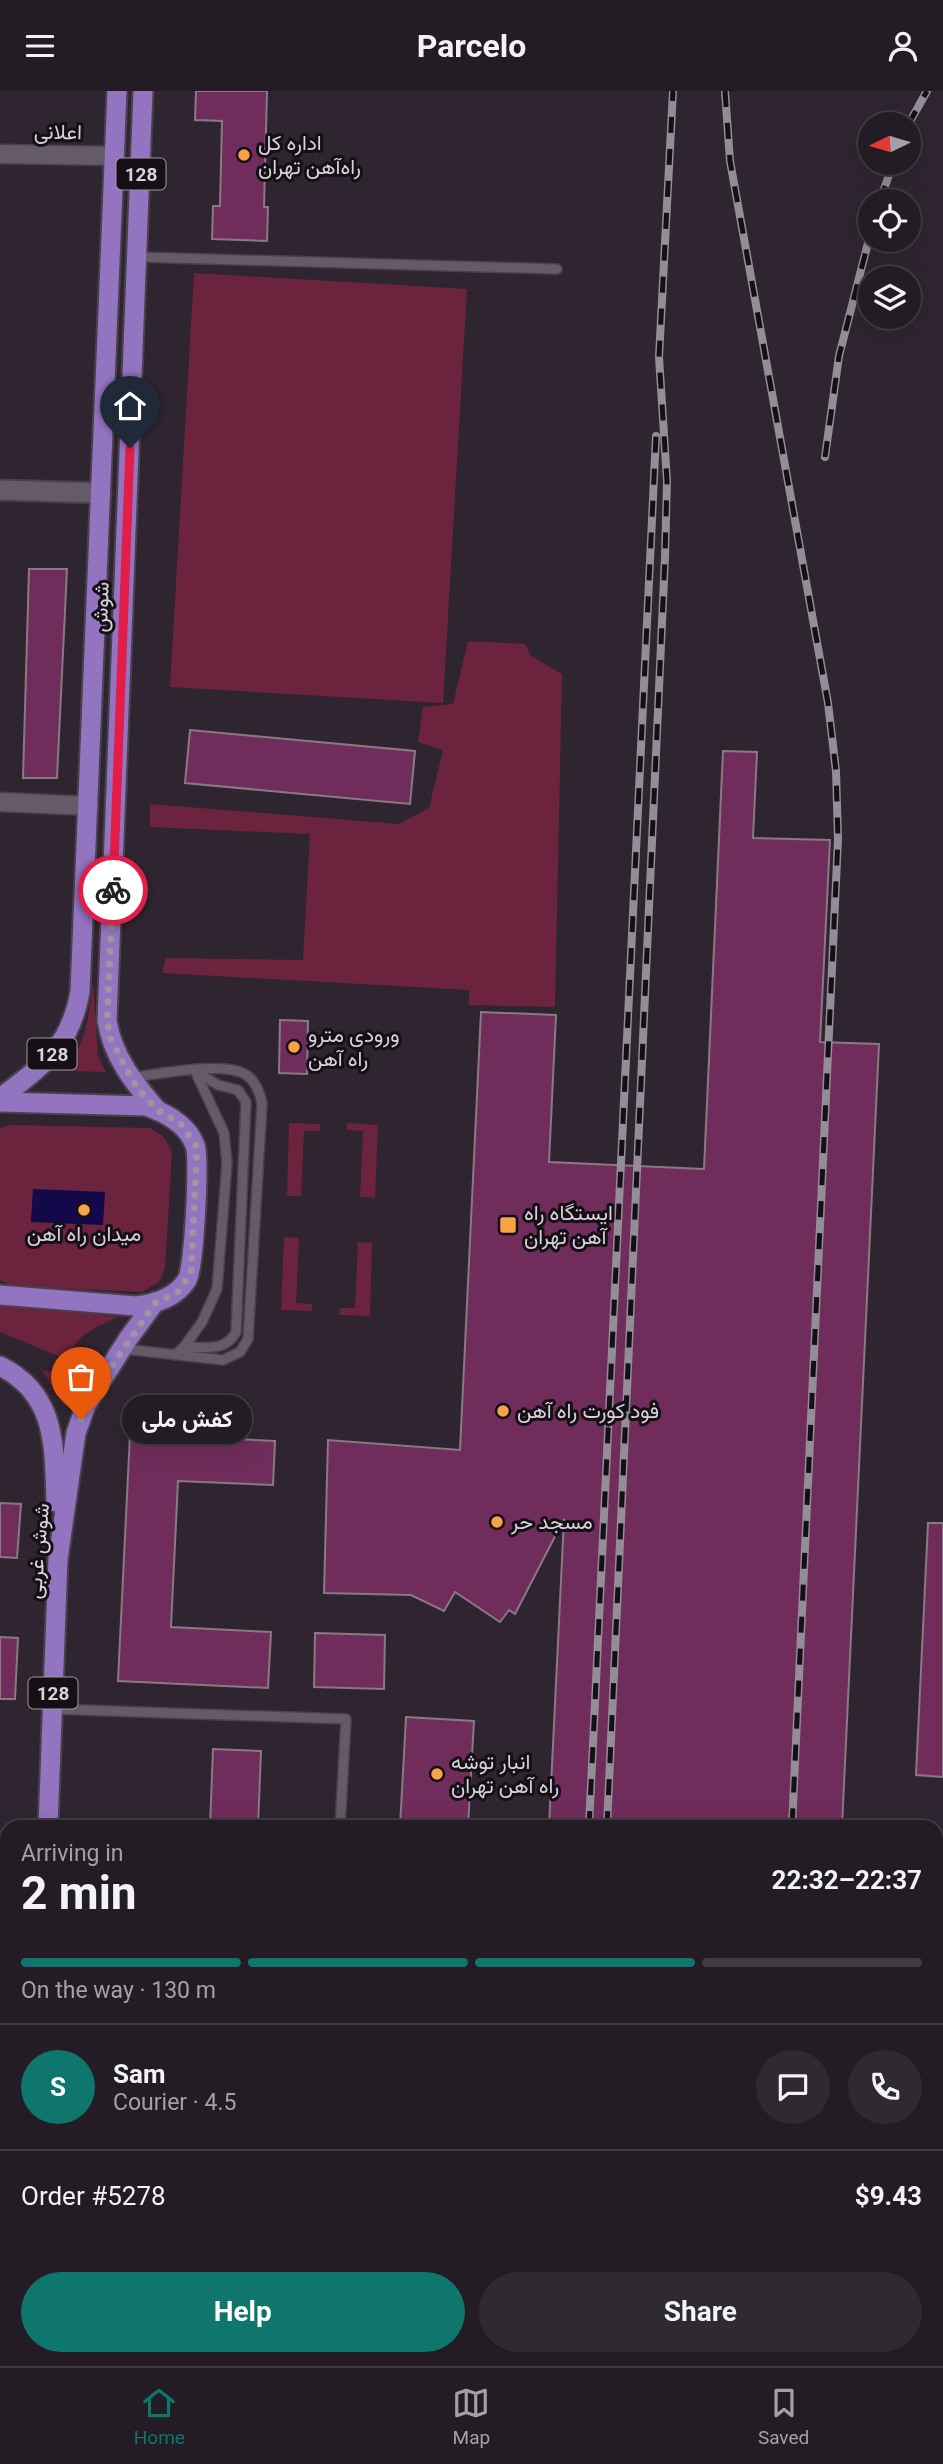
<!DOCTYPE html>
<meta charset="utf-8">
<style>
:root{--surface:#231c25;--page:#2f2932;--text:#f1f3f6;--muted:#a3a1a7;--line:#403a42;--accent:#0f766e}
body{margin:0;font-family:Roboto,Vazirmatn,sans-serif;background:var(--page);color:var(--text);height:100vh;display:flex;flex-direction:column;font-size:26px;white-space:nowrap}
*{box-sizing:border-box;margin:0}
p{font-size:23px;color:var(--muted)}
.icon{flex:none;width:38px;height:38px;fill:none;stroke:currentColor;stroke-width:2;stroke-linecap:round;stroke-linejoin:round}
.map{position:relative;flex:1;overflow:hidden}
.sheet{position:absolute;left:0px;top:1729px;width:943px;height:546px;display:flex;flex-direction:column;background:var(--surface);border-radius:21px 21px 0 0;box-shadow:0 7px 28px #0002,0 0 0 2px var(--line)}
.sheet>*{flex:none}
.needle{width:46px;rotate:265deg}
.tools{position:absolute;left:858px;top:21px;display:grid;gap:14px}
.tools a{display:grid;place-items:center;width:63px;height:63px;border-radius:50%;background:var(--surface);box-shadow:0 7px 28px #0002,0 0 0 2px var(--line);font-size:35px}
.pin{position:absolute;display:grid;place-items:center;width:60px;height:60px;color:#fff;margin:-72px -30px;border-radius:50% 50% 50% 0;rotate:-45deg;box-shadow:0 0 7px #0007}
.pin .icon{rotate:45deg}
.courier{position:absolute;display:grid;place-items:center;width:70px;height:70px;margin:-35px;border:5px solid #e11d48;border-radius:50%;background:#fff;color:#222;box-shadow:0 2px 9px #0007}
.bubble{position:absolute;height:49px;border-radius:24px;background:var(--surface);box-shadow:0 7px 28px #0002,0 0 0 2px var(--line);font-size:23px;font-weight:700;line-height:49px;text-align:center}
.headline em{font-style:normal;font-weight:700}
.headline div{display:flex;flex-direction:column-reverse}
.headline{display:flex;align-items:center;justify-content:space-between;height:119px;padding:0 21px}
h1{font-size:46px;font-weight:700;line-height:52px}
.bar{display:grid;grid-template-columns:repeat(4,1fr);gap:10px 7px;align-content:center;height:84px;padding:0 21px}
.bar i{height:9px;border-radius:5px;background:var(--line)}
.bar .current{background:var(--accent)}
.bar p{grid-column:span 4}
.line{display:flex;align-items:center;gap:18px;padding:0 21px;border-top:2px solid var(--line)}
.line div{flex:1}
.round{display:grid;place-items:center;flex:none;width:74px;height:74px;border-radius:37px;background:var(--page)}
.button{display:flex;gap:14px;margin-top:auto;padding:14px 21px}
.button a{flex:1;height:80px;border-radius:42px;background:var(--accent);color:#fff;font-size:28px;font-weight:700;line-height:80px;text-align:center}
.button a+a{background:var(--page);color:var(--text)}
header{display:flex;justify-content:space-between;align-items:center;height:91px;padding:0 21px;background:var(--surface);font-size:32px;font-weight:700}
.tab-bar{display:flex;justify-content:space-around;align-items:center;height:98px;border-top:2px solid var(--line);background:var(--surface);font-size:19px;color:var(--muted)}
.tab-bar a{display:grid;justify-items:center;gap:4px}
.tab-bar .current{color:var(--accent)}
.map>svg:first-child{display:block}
.green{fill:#6c233d}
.water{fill:#13094a}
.building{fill:#702d5b;stroke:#8a7983;stroke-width:2}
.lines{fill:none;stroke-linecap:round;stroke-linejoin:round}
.service-casing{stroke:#49414b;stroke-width:12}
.minor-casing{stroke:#49414b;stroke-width:21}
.tertiary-casing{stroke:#49414b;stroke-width:23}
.secondary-casing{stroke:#49414b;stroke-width:23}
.primary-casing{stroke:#49414b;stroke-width:23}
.service{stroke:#655a68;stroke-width:9}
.minor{stroke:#655a68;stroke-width:18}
.tertiary{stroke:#655a68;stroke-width:19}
.secondary{stroke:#655a68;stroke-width:19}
.primary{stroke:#9374c0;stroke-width:19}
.rail-casing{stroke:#948c96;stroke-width:8}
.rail{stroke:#141015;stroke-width:5;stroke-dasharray:16;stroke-linecap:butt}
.done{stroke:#9e959f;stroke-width:7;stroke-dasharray:0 12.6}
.route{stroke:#e11d48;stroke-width:9}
.poi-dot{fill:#f6a247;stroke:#141015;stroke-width:2.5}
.labels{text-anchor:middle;stroke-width:6;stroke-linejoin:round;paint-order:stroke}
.shield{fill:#141015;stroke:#9e989f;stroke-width:2}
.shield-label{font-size:19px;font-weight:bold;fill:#d9d2da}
.street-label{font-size:21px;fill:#d9d2da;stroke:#141015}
.poi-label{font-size:21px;fill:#d9d2da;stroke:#141015;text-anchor:start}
</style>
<header><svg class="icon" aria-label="menu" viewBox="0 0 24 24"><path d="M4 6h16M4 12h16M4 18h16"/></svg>Parcelo<svg class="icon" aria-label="person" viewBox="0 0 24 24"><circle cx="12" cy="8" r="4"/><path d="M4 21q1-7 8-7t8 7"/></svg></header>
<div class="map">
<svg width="943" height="2275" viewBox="0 0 943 2275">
<rect width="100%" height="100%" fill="#2f2531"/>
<g class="green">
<path d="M 194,182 L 467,198 L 443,612 L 170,596 Z"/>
<path d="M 468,550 L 525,553 L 531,565 L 562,583 L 555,916 L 469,914 L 469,899 L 162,882 L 166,867 L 303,869 L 310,743 L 150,736 L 150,713 L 399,733 L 429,717 L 443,659 L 418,651 L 423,616 L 453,613 Z"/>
<path d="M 93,890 L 98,966 L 106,981 L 67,980 C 85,951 90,924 93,890 Z"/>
<path d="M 289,1032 L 320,1033 L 320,1040 L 304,1040 L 301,1105 L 287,1105 Z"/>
<path d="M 347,1032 L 378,1034 L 375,1107 L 360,1106 L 363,1040 L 347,1039 Z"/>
<path d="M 9,1034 L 150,1037 L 164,1046 L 172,1061 L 165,1177 L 159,1191 L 142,1201 L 11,1195 L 0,1189 L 0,1037 Z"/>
<path d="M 284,1146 L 299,1147 L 296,1212 L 312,1213 L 312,1220 L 281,1219 Z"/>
<path d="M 358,1151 L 372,1152 L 370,1225 L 339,1224 L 340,1217 L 355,1217 Z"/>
<path d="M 0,1212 L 118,1226 C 97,1236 74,1244 68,1269 L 0,1241 Z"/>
<path d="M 80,1277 L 64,1315 L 43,1280 L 63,1282 Z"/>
</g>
<path class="water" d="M 33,1098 L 105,1101 L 103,1134 L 31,1131 Z"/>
<g class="building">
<path d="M 196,0 L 267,0 L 264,116 L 268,116 L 267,150 L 212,148 L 213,115 L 220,115 L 222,30 L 195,29 Z"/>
<path d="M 29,478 L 67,478 L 57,687 L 23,687 Z"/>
<path d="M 190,639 L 415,660 L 410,713 L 185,692 Z"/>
<path d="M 723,660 L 757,661 L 753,747 L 830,749 L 820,951 L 879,953 L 842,1736 L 549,1736 L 564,1428 L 515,1523 L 509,1519 L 500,1531 L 455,1501 L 444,1520 L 411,1504 L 324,1502 L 328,1349 L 460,1359 L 481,921 L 556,924 L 549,1071 L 704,1078 Z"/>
<path d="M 280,929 L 308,930 L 307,983 L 279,982 Z"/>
<path d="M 130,1343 L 275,1350 L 273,1394 L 178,1390 L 171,1536 L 271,1541 L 268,1597 L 118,1590 Z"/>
<path d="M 0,1412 L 21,1413 L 17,1467 L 0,1466 Z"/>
<path d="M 928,1432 L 943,1432 L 943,1686 L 916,1684 Z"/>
<path d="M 315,1542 L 385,1544 L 384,1598 L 314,1596 Z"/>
<path d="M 0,1546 L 18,1547 L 15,1608 L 0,1608 Z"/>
<path d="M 406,1626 L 474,1630 L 468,1736 L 400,1736 Z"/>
<path d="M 213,1658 L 261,1660 L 258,1736 L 210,1736 Z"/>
</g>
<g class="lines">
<defs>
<g id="service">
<path d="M 138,166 L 557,178"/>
<path d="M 184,1256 L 202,1231 L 217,1198 L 227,1072 L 224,1042 L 197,984"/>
<path d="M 124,1258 L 223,1269 L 240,1261 L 248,1248 L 262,1013 C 260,1001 254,987 243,982 C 219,971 160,983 133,986"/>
<path d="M 175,1264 L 184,1256 C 205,1256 226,1261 236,1241 L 246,1011 L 238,999 L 218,994 L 195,980"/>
<path d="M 52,1618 L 346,1628 L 340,1736"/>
<path d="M 0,1880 L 7,1881"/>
</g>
<g id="minor">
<path d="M 0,63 L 114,65"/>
<path d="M 0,711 L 89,715"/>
</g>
<path id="tertiary" d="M 0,399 L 101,402"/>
<path id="secondary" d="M 32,2268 L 33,2275"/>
<g id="primary">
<path d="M 143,0 L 107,930 C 113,966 134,992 157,1019"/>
<path d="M 0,1007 C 42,975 70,957 80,901 L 117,0"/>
<path d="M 0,1011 L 146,1015 C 166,1022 187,1033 195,1054 C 200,1066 194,1180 187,1189 C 176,1206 155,1213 136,1215 L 0,1204"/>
<path d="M 0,1275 C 57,1303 54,1356 56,1411"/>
<path d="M 48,1736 L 58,1468 L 76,1342 L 86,1314 L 128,1248 L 155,1211"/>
<path d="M 13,2275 L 16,2268"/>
</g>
</defs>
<use href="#service" class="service-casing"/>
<use href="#minor" class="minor-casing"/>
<use href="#tertiary" class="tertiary-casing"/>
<use href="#secondary" class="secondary-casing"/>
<use href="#primary" class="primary-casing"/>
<use href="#service" class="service"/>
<use href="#minor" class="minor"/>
<use href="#tertiary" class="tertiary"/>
<use href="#secondary" class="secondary"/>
<use href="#primary" class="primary"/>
<defs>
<g id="rail">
<path d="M 725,0 L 730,70 L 828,612 L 836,680 L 838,748 L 792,1736"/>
<path d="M 908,34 L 927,0"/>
<path d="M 880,110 L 893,72"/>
<path d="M 825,366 L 839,265 L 870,144"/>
<path d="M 589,1736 L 656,345"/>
<path d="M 607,1736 L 665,466 L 667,390 L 659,266 L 673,0"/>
<path d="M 563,2275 L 564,2268"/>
<path d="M 581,2275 L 581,2268"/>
<path d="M 754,2275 L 755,2268"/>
</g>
</defs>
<use href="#rail" class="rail-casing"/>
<use href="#rail" class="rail"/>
</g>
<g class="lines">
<path class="done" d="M 81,1328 L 86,1314 L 98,1295 L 155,1212 L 177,1202 L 191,1182 L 197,1056 L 180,1032 L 157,1019 L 136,995 L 111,949 L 107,930 L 113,799"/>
<path class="route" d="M 113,799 L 130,357"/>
</g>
<g class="poi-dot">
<circle cx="244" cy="64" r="7"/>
<circle cx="294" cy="956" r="7"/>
<circle cx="84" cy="1119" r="7"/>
<rect x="499" y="1125" width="18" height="18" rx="3.5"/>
<circle cx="503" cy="1320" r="7"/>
<circle cx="497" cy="1431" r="7"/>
<circle cx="437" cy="1683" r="7"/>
</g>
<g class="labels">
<g class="shield">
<rect x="116.5" y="67.5" width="49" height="31" rx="5"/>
<rect x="27.5" y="947.5" width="49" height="31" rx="5"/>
<rect x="28.5" y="1586.5" width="49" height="31" rx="5"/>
</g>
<g class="shield-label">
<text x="141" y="90">128</text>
<text x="52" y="970">128</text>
<text x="53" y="1609">128</text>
</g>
<g class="street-label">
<text transform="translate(58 41) rotate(1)" y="7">اعلانی</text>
<text transform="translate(101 516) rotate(-88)" y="7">شوش</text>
<text transform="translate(38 1460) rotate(-85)" y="7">شوش غربی</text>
</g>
<g class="poi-label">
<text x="258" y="59">اداره کل<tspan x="258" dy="24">راه‌آهن تهران</tspan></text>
<text x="308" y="951">ورودی مترو<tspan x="308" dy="24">راه آهن</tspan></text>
<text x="524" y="1129">ایستگاه راه<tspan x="524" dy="24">آهن تهران</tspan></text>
<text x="84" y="1150" text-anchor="middle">میدان راه آهن</text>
<text x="517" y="1327">فود کورت راه آهن</text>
<text x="511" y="1438">مسجد حر</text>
<text x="451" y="1678">انبار توشه<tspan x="451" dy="24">راه آهن تهران</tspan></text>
</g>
</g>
</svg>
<div class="tools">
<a><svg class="needle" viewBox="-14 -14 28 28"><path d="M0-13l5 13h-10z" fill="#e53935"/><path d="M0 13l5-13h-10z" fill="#a3a1a7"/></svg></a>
<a><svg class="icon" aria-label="locate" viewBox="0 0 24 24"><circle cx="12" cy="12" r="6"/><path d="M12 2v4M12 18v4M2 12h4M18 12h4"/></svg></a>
<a><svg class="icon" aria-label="layers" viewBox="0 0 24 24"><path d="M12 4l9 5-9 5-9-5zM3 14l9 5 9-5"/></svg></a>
</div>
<div class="pin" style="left:81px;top:1328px;background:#ea580c"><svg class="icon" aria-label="bag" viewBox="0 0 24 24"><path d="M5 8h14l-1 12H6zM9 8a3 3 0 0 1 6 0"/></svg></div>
<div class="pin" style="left:130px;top:357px;background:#1f2937"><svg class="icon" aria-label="home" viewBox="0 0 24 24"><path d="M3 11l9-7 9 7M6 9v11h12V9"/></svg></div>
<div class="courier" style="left:113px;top:799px"><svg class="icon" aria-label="bike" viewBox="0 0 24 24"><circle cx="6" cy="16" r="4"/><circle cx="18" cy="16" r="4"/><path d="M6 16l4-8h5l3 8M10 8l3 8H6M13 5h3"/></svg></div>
<div class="bubble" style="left:122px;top:1304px;width:130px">کفش ملی</div>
<section class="sheet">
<div class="headline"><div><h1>2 min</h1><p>Arriving in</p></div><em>22:32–22:37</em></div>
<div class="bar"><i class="current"></i><i class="current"></i><i class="current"></i><i></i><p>On the way · 130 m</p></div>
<div class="line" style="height:126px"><b class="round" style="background:var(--accent);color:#fff">S</b><div><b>Sam</b><p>Courier · 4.5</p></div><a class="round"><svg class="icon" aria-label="chat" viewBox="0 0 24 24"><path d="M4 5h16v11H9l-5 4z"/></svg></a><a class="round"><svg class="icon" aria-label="phone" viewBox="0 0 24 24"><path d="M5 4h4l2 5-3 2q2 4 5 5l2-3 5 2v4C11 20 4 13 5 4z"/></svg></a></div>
<div class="line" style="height:91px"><div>Order #5278</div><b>$9.43</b></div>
<div class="button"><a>Help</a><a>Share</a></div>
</section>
</div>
<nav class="tab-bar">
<a class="current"><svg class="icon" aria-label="home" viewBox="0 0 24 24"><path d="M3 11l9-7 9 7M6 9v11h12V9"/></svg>Home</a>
<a><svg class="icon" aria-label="map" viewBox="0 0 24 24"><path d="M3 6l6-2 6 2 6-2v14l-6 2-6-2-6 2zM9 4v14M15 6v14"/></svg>Map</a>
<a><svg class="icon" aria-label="saved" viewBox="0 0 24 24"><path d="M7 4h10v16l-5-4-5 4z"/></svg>Saved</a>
</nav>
